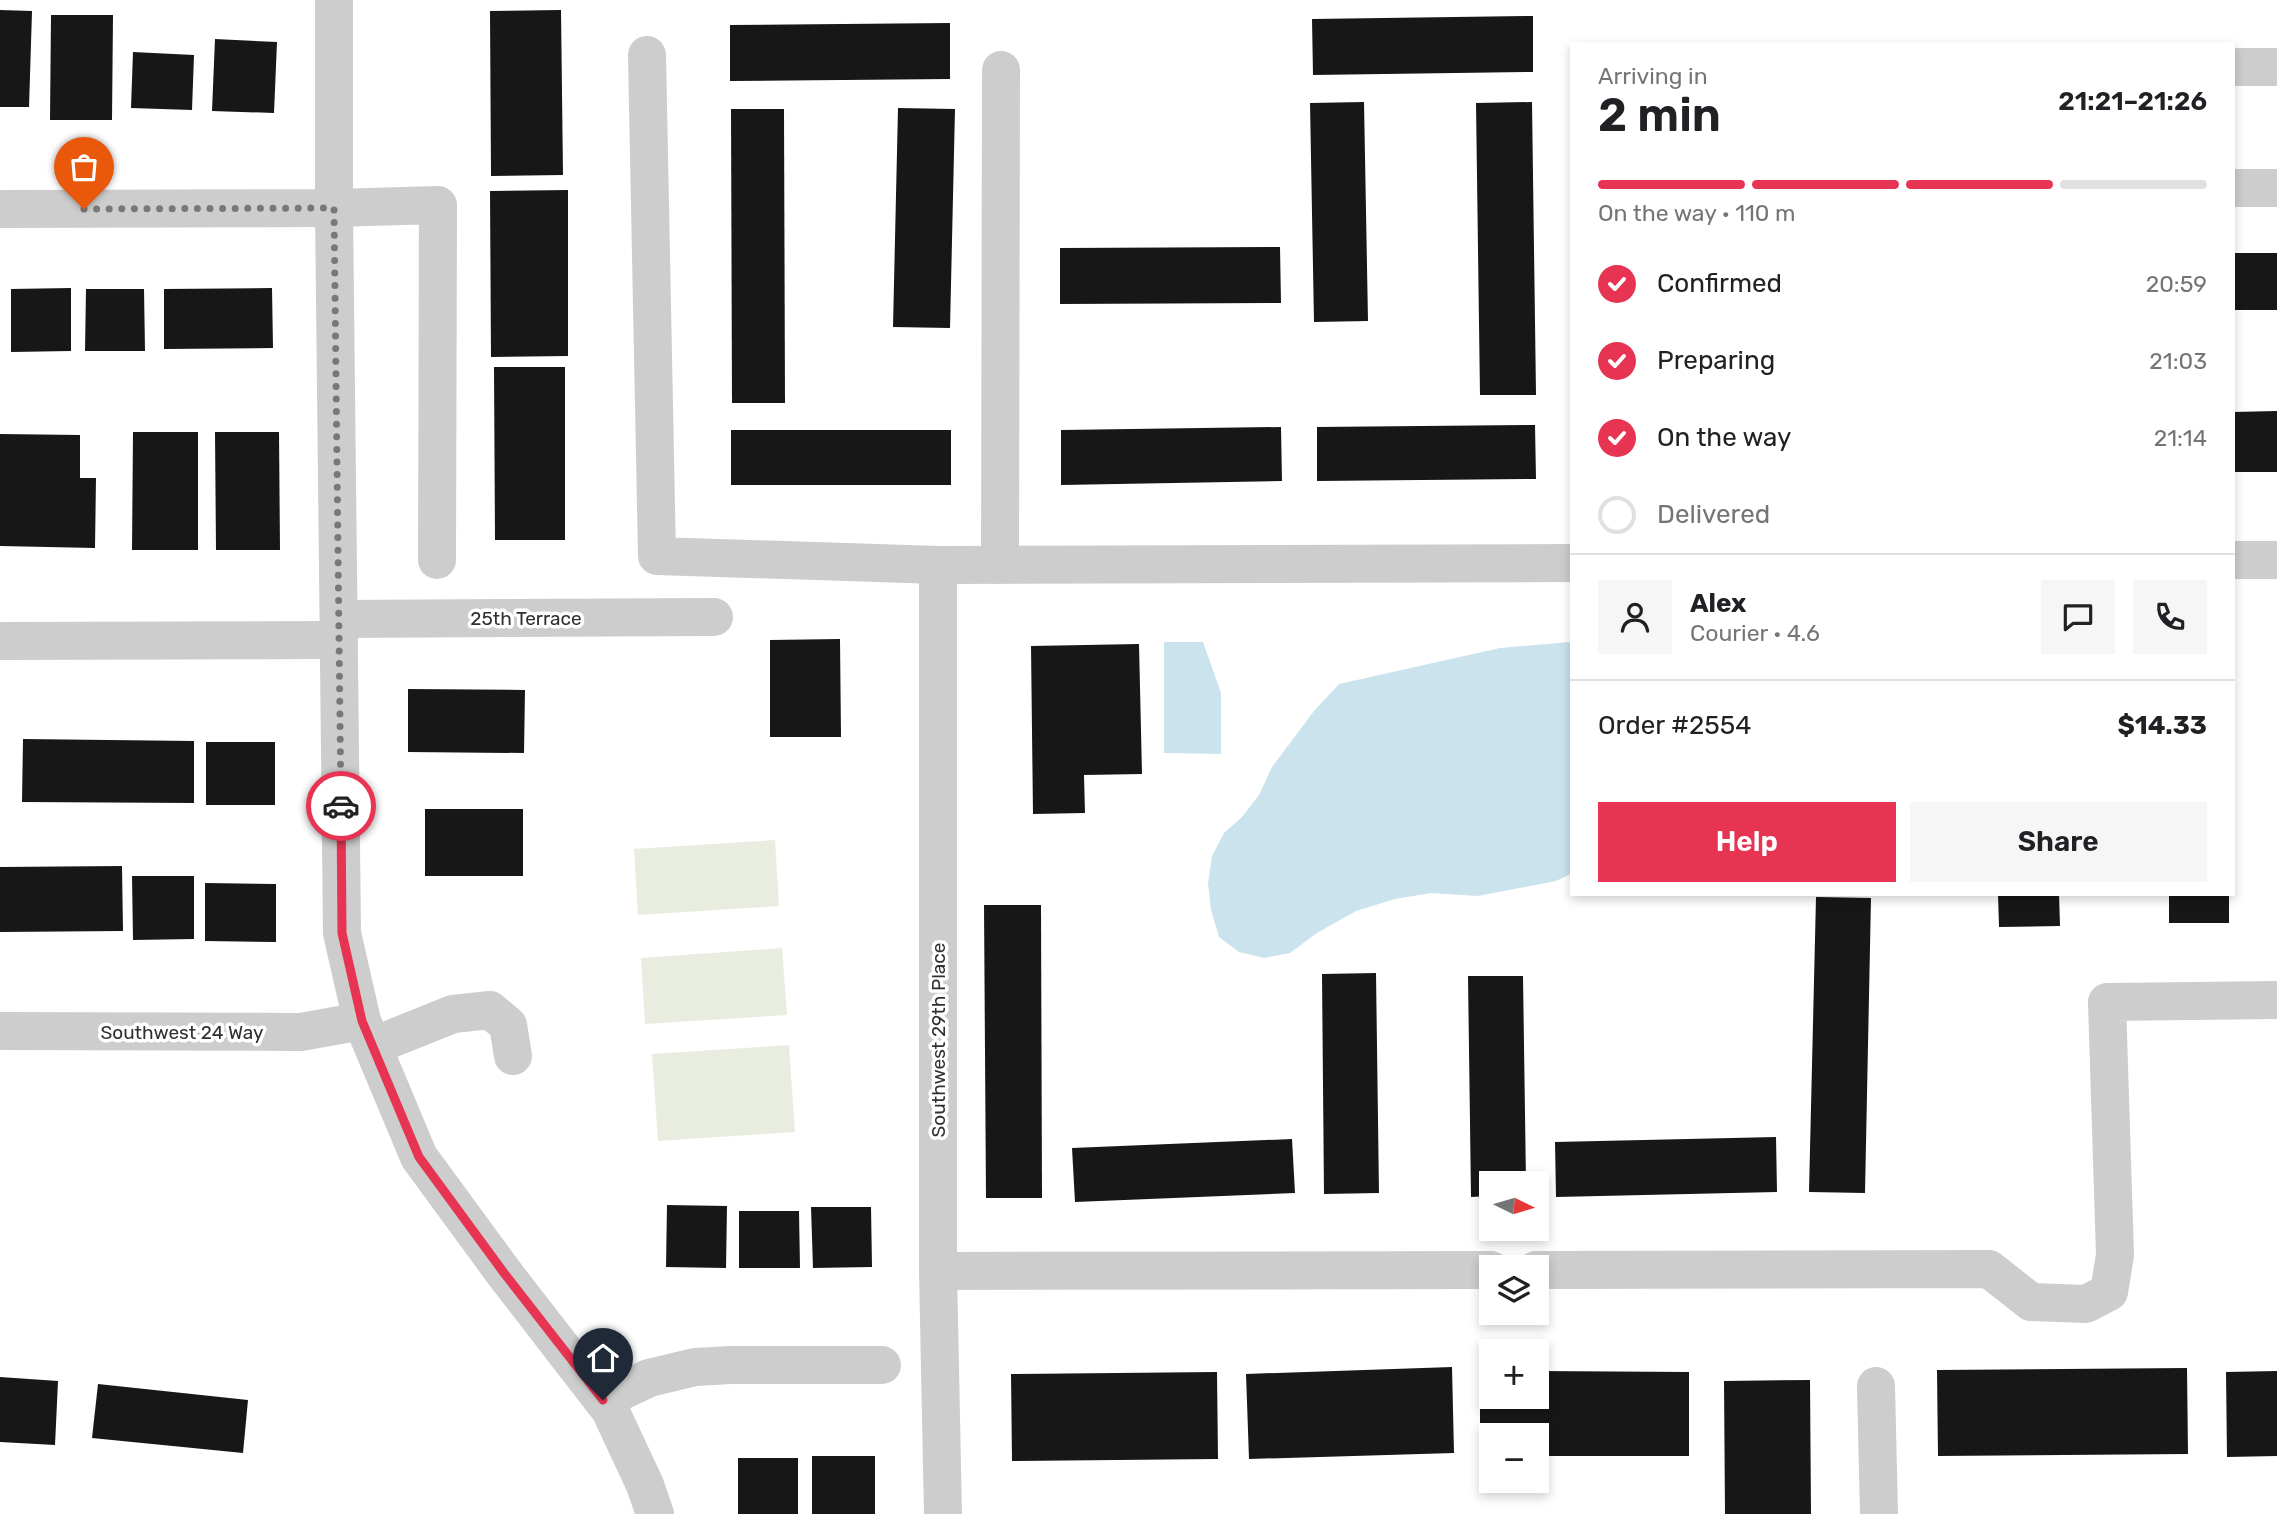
<!DOCTYPE html>
<meta charset="utf-8">
<style>
:root{--surface:#fff;--page:#f6f6f6;--text:#202124;--muted:#757577;--line:#e0e0e0;--accent:#e63452}
body{margin:0;font-family:Rubik,sans-serif;background:var(--page);color:var(--text);height:100vh;display:flex;flex-direction:column;font-size:26px;white-space:nowrap}
*{box-sizing:border-box;margin:0}
p{font-size:23px;color:var(--muted)}
.icon{flex:none;width:38px;height:38px;fill:none;stroke:currentColor;stroke-width:2;stroke-linecap:round;stroke-linejoin:round}
.map{position:relative;flex:1;overflow:hidden}
.details{position:absolute;left:1570px;top:42px;width:665px;height:854px;display:flex;flex-direction:column;background:var(--surface);border-radius:0px;box-shadow:0 4px 10px #0003}
.details>*{flex:none}
.needle{width:46px;rotate:95deg}
.fabs{position:absolute;left:1479px;top:1171px;display:grid;gap:14px}
.fabs a{display:grid;place-items:center;width:70px;height:70px;border-radius:0px;background:var(--surface);box-shadow:0 4px 10px #0003;font-size:35px}
.pin{position:absolute;display:grid;place-items:center;width:60px;height:60px;color:#fff;margin:-72px -30px;border-radius:50% 50% 50% 0;rotate:-45deg;box-shadow:0 0 7px #0007}
.pin .icon{rotate:45deg}
.courier{position:absolute;display:grid;place-items:center;width:70px;height:70px;margin:-35px;border:5px solid #e63452;border-radius:50%;background:#fff;color:#222;box-shadow:0 2px 9px #0007}
.head em{font-style:normal;font-weight:600}
.head div{display:flex;flex-direction:column-reverse}
.head{display:flex;align-items:center;justify-content:space-between;height:119px;padding:0 28px}
h1{font-size:46px;font-weight:600;line-height:52px}
.bar{display:grid;grid-template-columns:repeat(4,1fr);gap:10px 7px;align-content:center;height:84px;padding:0 28px}
.bar i{height:9px;border-radius:5px;background:var(--line)}
.bar .current{background:var(--accent)}
.bar p{grid-column:span 4}
.line{display:flex;align-items:center;gap:18px;padding:0 28px;border-top:2px solid var(--line)}
.line div{flex:1}
.round{display:grid;place-items:center;flex:none;width:74px;height:74px;border-radius:0px;background:var(--page)}
ol{padding:0 28px;list-style:none}
li{display:flex;align-items:center;gap:21px;height:77px}
li p{margin-inline-start:auto}
li .icon{padding:7px;border-radius:50%;background:var(--accent);color:#fff;stroke-width:4}
li:last-child{color:var(--muted)}
li i{width:38px;height:38px;border:4px solid var(--line);border-radius:50%}
.cta{display:flex;gap:14px;margin-top:auto;padding:14px 28px}
.cta a{flex:1;height:80px;border-radius:0px;background:var(--accent);color:#fff;font-size:28px;font-weight:600;line-height:80px;text-align:center}
.cta a+a{background:var(--page);color:var(--text)}
.map>svg:first-child{display:block}
.green{fill:#e8eddf}
.water{fill:#cbe3ed}
.building{fill:#171717}
.lines{fill:none;stroke-linecap:round;stroke-linejoin:round}
.minor{stroke:#cdcdcd;stroke-width:38}
.done{stroke:#787878;stroke-width:7;stroke-dasharray:0 12.6}
.route{stroke:#e63452;stroke-width:9}
.labels{text-anchor:middle;stroke-width:7;stroke-linejoin:round;paint-order:stroke}
.street-label{font-size:19px;fill:#303030;stroke:#fff}
</style>
<div class="map">
<svg width="2277" height="1514" viewBox="0 0 2277 1514">
<rect width="100%" height="100%" fill="#fff"/>
<g class="green">
<path d="M 775,840 L 779,906 L 638,915 L 634,849 Z"/>
<path d="M 782,948 L 787,1015 L 645,1024 L 641,958 Z"/>
<path d="M 789,1045 L 795,1132 L 658,1141 L 652,1054 Z"/>
</g>
<g class="water">
<path d="M 1164,642 L 1203,642 L 1221,693 L 1221,754 L 1164,753 Z"/>
<path d="M 1569,642 L 1572,644 L 1571,874 L 1556,881 L 1478,896 L 1431,893 L 1395,899 L 1356,911 L 1317,933 L 1290,953 L 1264,958 L 1239,952 L 1219,937 L 1211,910 L 1208,883 L 1212,856 L 1224,833 L 1242,817 L 1259,795 L 1272,767 L 1314,711 L 1339,684 L 1500,648 Z"/>
</g>
<g class="building">
<path d="M 0,10 L 32,11 L 29,107 L 0,107 Z"/>
<path d="M 561,10 L 563,175 L 491,176 L 490,11 Z"/>
<path d="M 51,15 L 113,15 L 112,120 L 50,120 Z"/>
<path d="M 1533,16 L 1533,72 L 1313,75 L 1312,19 Z"/>
<path d="M 950,23 L 950,79 L 730,81 L 730,25 Z"/>
<path d="M 215,39 L 277,42 L 274,113 L 212,111 Z"/>
<path d="M 133,52 L 194,55 L 192,110 L 131,108 Z"/>
<path d="M 1364,102 L 1368,321 L 1314,322 L 1310,103 Z"/>
<path d="M 1532,102 L 1536,395 L 1480,395 L 1476,103 Z"/>
<path d="M 898,108 L 955,109 L 950,328 L 893,327 Z"/>
<path d="M 731,109 L 784,109 L 785,403 L 732,403 Z"/>
<path d="M 568,190 L 568,356 L 491,357 L 490,191 Z"/>
<path d="M 1280,247 L 1281,303 L 1060,304 L 1060,248 Z"/>
<rect x="2233" y="253" width="44" height="57"/>
<path d="M 71,288 L 71,351 L 11,352 L 11,289 Z"/>
<path d="M 272,288 L 273,348 L 164,349 L 164,289 Z"/>
<path d="M 86,289 L 144,289 L 145,351 L 85,351 Z"/>
<path d="M 494,367 L 565,367 L 565,540 L 495,540 Z"/>
<path d="M 2277,411 L 2277,472 L 2233,472 L 2233,412 Z"/>
<path d="M 1535,425 L 1536,479 L 1317,481 L 1317,427 Z"/>
<path d="M 1281,427 L 1282,481 L 1061,485 L 1061,430 Z"/>
<rect x="731" y="430" width="220" height="55"/>
<path d="M 133,432 L 198,432 L 198,550 L 132,550 Z"/>
<path d="M 215,432 L 279,432 L 280,550 L 216,550 Z"/>
<path d="M 0,434 L 80,435 L 80,478 L 96,478 L 95,548 L 0,546 Z"/>
<path d="M 840,639 L 841,737 L 770,737 L 770,640 Z"/>
<path d="M 1139,644 L 1142,774 L 1084,775 L 1085,813 L 1033,814 L 1031,646 Z"/>
<path d="M 408,689 L 525,690 L 524,753 L 408,752 Z"/>
<path d="M 23,739 L 194,741 L 194,803 L 22,802 Z"/>
<rect x="206" y="742" width="69" height="63"/>
<rect x="425" y="809" width="98" height="67"/>
<path d="M 122,866 L 123,931 L 0,932 L 0,867 Z"/>
<path d="M 132,876 L 194,876 L 194,939 L 133,940 Z"/>
<path d="M 205,883 L 276,884 L 276,942 L 205,941 Z"/>
<path d="M 1998,894 L 2059,894 L 2060,926 L 1999,927 Z"/>
<rect x="2169" y="894" width="60" height="29"/>
<path d="M 1816,897 L 1871,898 L 1865,1193 L 1809,1192 Z"/>
<path d="M 984,905 L 1041,905 L 1042,1198 L 986,1198 Z"/>
<path d="M 1376,973 L 1379,1193 L 1324,1194 L 1322,974 Z"/>
<path d="M 1468,976 L 1523,976 L 1526,1183 L 1491,1183 L 1491,1196 L 1471,1197 Z"/>
<path d="M 1776,1137 L 1777,1192 L 1556,1197 L 1555,1142 Z"/>
<path d="M 1292,1139 L 1295,1193 L 1075,1202 L 1072,1148 Z"/>
<path d="M 667,1205 L 727,1206 L 726,1268 L 666,1267 Z"/>
<path d="M 811,1207 L 871,1207 L 872,1267 L 813,1268 Z"/>
<path d="M 739,1211 L 799,1211 L 800,1268 L 739,1268 Z"/>
<path d="M 1452,1367 L 1454,1453 L 1249,1459 L 1246,1374 Z"/>
<path d="M 2187,1368 L 2188,1454 L 1938,1456 L 1937,1370 Z"/>
<path d="M 1480,1370 L 1491,1370 L 1491,1396 L 1536,1396 L 1536,1371 L 1689,1372 L 1689,1456 L 1536,1456 L 1536,1435 L 1491,1435 L 1491,1455 L 1480,1455 Z"/>
<path d="M 2277,1371 L 2277,1456 L 2227,1457 L 2226,1372 Z"/>
<path d="M 1217,1372 L 1218,1459 L 1012,1461 L 1011,1374 Z"/>
<path d="M 0,1377 L 58,1381 L 55,1445 L 0,1442 Z"/>
<path d="M 1810,1380 L 1811,1514 L 1725,1514 L 1724,1381 Z"/>
<path d="M 98,1384 L 248,1400 L 243,1453 L 92,1438 Z"/>
<rect x="812" y="1456" width="63" height="58"/>
<rect x="738" y="1458" width="60" height="56"/>
</g>
<g class="lines">
<g class="minor">
<path d="M 334,0 L 334,208 L 342,933 L 362,1021 L 419,1157 L 504,1273 L 610,1410 L 645,1485 L 655,1514"/>
<path d="M 647,55 L 657,556 L 938,565 L 1572,563"/>
<path d="M 2233,67 L 2277,67"/>
<path d="M 2233,188 L 2277,188"/>
<path d="M 0,209 L 334,208 L 438,205 L 437,560"/>
<path d="M 2233,560 L 2277,560"/>
<path d="M 938,565 L 938,1271 L 943,1514"/>
<path d="M 1000,565 L 1001,70"/>
<path d="M 339,619 L 714,617"/>
<path d="M 0,641 L 339,640"/>
<path d="M 0,1031 L 301,1032 L 362,1021"/>
<path d="M 373,1046 L 453,1014 L 490,1010 L 508,1025 L 513,1056"/>
<path d="M 1536,1270 L 1989,1269 L 2031,1302 L 2086,1304 L 2109,1292 L 2115,1255 L 2107,1002 L 2277,1000"/>
<path d="M 938,1271 L 1491,1270"/>
<path d="M 1876,1386 L 1879,1514"/>
<path d="M 603,1400 L 649,1378 L 695,1367 L 731,1365 L 882,1365"/>
</g>
</g>
<g class="lines">
<path class="done" d="M 84,209 L 334,208 L 341,806"/>
<path class="route" d="M 341,806 L 342,933 L 362,1021 L 419,1157 L 504,1273 L 603,1400"/>
</g>
<g class="labels">
<g class="street-label">
<text x="526" y="625">25th Terrace</text>
<text x="182" y="1039">Southwest 24 Way</text>
<text transform="translate(938 1040) rotate(-90)" y="7">Southwest 29th Place</text>
</g>
</g>
</svg>
<div class="fabs">
<a><svg class="needle" viewBox="-14 -14 28 28"><path d="M0-13l5 13h-10z" fill="#e53935"/><path d="M0 13l5-13h-10z" fill="#757577"/></svg></a>
<a><svg class="icon" aria-label="layers" viewBox="0 0 24 24"><path d="M12 4l9 5-9 5-9-5zM3 14l9 5 9-5"/></svg></a>
<a>+</a>
<a>−</a>
</div>
<div class="pin" style="left:84px;top:209px;background:#ea580c"><svg class="icon" aria-label="bag" viewBox="0 0 24 24"><path d="M5 8h14l-1 12H6zM9 8a3 3 0 0 1 6 0"/></svg></div>
<div class="pin" style="left:603px;top:1400px;background:#1f2937"><svg class="icon" aria-label="home" viewBox="0 0 24 24"><path d="M3 11l9-7 9 7M6 9v11h12V9"/></svg></div>
<div class="courier" style="left:341px;top:806px"><svg class="icon" aria-label="car" viewBox="0 0 24 24"><path d="M5 17H2v-5l4-1 3-4h7l3 4 3 1v5h-3M9 17h6M6 11h13"/><circle cx="7" cy="17" r="2"/><circle cx="17" cy="17" r="2"/></svg></div>
<section class="details">
<div class="head"><div><h1>2 min</h1><p>Arriving in</p></div><em>21:21–21:26</em></div>
<div class="bar"><i class="current"></i><i class="current"></i><i class="current"></i><i></i><p>On the way · 110 m</p></div>
<ol>
<li><svg class="icon" aria-label="check" viewBox="0 0 24 24"><path d="M5 12l5 5 9-10"/></svg>Confirmed<p>20:59</p></li>
<li><svg class="icon" aria-label="check" viewBox="0 0 24 24"><path d="M5 12l5 5 9-10"/></svg>Preparing<p>21:03</p></li>
<li><svg class="icon" aria-label="check" viewBox="0 0 24 24"><path d="M5 12l5 5 9-10"/></svg>On the way<p>21:14</p></li>
<li><i></i>Delivered</li>
</ol>
<div class="line" style="height:126px"><a class="round"><svg class="icon" aria-label="person" viewBox="0 0 24 24"><circle cx="12" cy="8" r="4"/><path d="M4 21q1-7 8-7t8 7"/></svg></a><div><b>Alex</b><p>Courier · 4.6</p></div><a class="round"><svg class="icon" aria-label="chat" viewBox="0 0 24 24"><path d="M4 5h16v11H9l-5 4z"/></svg></a><a class="round"><svg class="icon" aria-label="phone" viewBox="0 0 24 24"><path d="M5 4h4l2 5-3 2q2 4 5 5l2-3 5 2v4C11 20 4 13 5 4z"/></svg></a></div>
<div class="line" style="height:91px"><div>Order #2554</div><b>$14.33</b></div>
<div class="cta"><a>Help</a><a>Share</a></div>
</section>
</div>
